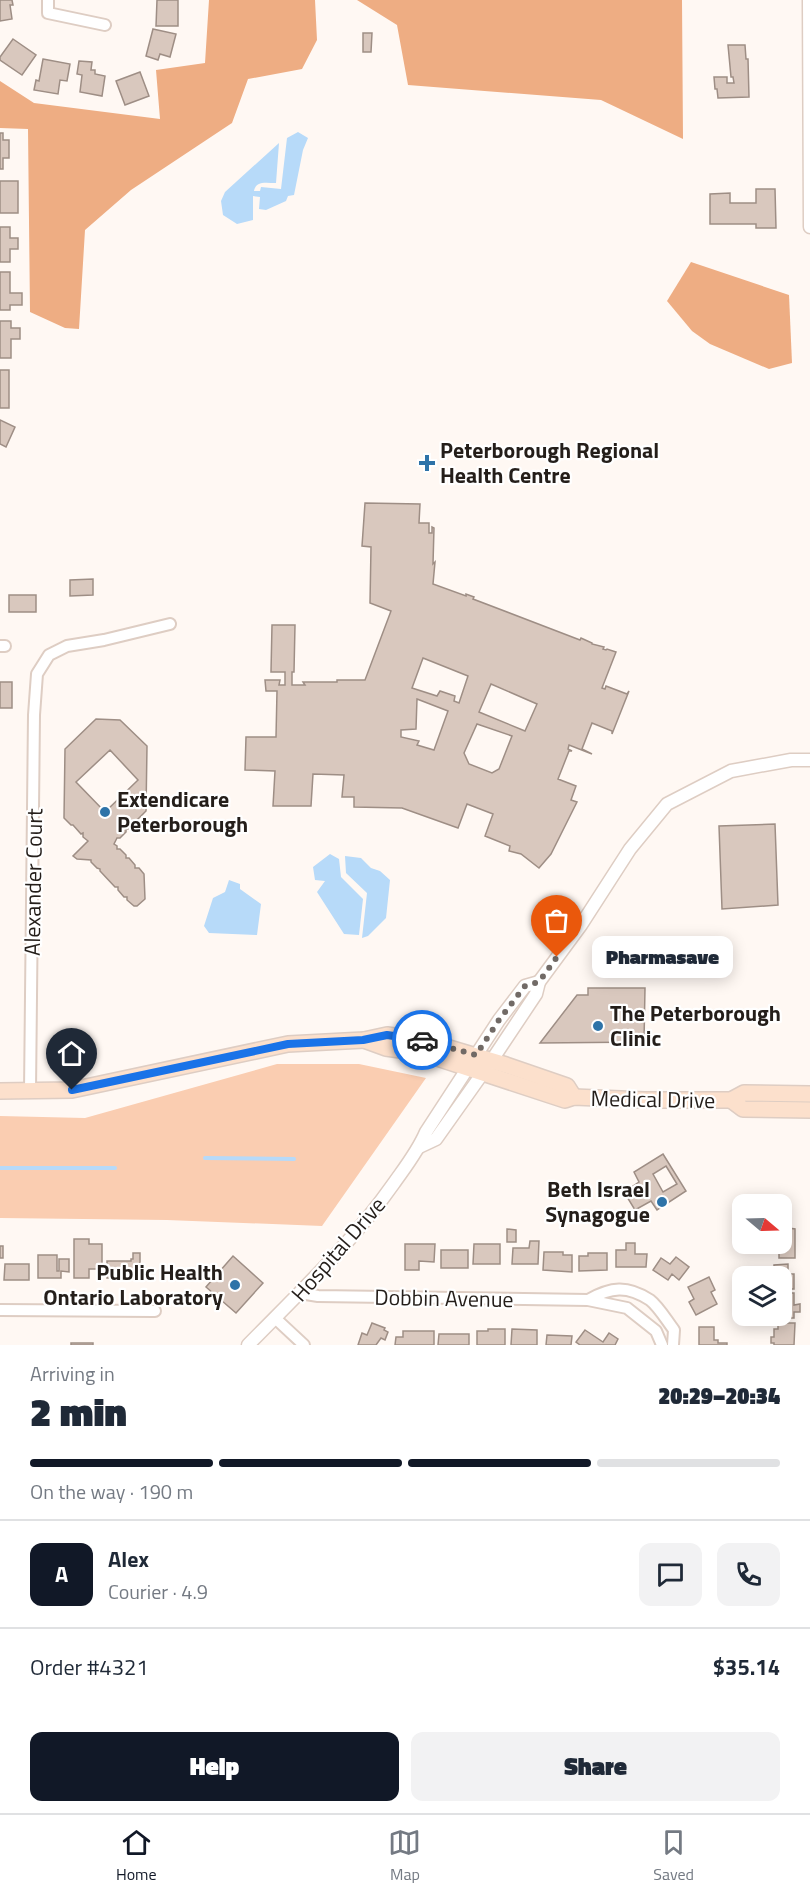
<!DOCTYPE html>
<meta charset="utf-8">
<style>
:root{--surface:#fff;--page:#f2f2f3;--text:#1f2937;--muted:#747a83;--line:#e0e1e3;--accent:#111827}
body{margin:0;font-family:"Titillium Web",sans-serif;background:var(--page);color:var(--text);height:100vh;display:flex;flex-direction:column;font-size:22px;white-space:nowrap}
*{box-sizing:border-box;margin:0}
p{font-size:20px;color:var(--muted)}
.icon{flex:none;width:33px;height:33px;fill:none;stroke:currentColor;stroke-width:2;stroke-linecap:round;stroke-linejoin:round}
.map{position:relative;height:1345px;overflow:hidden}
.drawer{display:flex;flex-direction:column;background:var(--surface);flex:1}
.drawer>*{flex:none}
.needle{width:39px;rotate:109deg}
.buttons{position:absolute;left:732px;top:1194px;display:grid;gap:12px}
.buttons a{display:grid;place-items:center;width:60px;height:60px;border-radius:12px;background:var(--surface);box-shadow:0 3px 15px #0003;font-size:30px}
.pin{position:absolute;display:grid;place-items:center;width:51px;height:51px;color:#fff;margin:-62px -26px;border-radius:50% 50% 50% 0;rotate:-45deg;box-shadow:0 0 6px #0007}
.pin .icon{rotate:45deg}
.courier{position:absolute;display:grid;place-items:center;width:60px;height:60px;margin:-30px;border:4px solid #1a73e8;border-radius:50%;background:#fff;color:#222;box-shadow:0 2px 8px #0007}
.bubble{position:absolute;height:42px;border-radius:12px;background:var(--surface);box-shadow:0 3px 15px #0003;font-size:20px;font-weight:800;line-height:42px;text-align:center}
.headline em{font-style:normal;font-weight:800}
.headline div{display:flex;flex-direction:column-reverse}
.headline{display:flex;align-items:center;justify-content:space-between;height:102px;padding:0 30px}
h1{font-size:39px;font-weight:800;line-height:45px}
.bar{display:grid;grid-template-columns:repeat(4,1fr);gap:9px 6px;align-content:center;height:72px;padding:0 30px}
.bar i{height:8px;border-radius:4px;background:var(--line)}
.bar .current{background:var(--accent)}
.bar p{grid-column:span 4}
.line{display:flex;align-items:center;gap:15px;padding:0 30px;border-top:2px solid var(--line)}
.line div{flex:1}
.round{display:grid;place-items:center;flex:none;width:63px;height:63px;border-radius:12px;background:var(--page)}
.action{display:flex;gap:12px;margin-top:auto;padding:12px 30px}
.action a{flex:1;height:69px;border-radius:12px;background:var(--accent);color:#fff;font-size:24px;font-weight:800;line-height:69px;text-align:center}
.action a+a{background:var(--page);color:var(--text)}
.tabs{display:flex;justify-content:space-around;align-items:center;height:84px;border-top:2px solid var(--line);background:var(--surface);font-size:16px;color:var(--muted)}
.tabs a{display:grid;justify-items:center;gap:3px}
.tabs .current{color:var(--accent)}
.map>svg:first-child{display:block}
.green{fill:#facdb1}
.forest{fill:#eead83}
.water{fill:#b7daf9}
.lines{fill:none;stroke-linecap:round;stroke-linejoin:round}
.stream{stroke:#b7daf9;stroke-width:4}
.building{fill:#d9c8be;stroke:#9e8e85;stroke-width:1.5;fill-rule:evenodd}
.minor-casing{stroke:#decdc3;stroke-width:14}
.tertiary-casing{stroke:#decdc3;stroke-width:15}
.secondary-casing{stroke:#decdc3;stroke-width:18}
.minor{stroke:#fff;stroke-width:10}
.tertiary{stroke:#fff;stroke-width:12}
.secondary{stroke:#fce0cc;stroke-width:15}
.done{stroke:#716a66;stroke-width:6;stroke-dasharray:0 10.8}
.route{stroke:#1a73e8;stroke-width:8}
.poi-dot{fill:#2e73a8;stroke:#fff;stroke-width:2}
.labels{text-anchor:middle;stroke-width:4.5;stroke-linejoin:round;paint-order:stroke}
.poi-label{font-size:22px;font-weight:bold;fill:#241e1a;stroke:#fff;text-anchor:start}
.street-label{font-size:22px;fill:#241e1a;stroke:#fff}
</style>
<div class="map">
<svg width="810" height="1345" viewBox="0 0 810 1345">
<rect width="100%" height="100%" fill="#fff8f3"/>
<path class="green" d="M 277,1064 L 359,1064 L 426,1078 L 322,1226 L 167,1220 L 0,1218 L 0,1116 L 85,1118 Z"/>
<g class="forest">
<path d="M 209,0 L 315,0 L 317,40 L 302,69 L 248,79 L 232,123 L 131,190 L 85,230 L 79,329 L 65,328 L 30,312 L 28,129 L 0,128 L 0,81 L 34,103 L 160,119 L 156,70 L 205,63 Z"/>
<path d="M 357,0 L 682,0 L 683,139 L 601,100 L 408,85 L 397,25 Z"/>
<path d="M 691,262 L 789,295 L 792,363 L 769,369 L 710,344 L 692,331 L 667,301 Z"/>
</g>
<g class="water">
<path d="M 298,132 L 308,138 L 303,150 L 294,195 L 288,196 L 286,201 L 266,210 L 259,209 L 260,197 L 253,196 L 253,220 L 237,224 L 223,215 L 221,201 L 225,192 L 279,143 L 276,183 C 267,183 256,180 254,191 L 260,191 L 261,187 L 281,189 L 287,138 Z"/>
<path d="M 330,854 L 339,859 L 341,877 L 363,899 L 359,935 L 344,934 L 317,892 L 325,881 L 315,880 L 313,867 Z"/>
<path d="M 345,856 L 361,858 L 371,868 L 380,871 L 390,880 L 386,918 L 368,936 L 362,938 L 367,893 L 346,873 Z"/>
<path d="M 229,880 L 240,884 L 240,889 L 261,904 L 257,935 L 209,933 L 204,926 L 213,898 L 225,892 Z"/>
</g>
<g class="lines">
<g class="stream">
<path d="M 205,1158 L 294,1159"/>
<path d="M 0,1168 L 115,1168"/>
</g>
</g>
<g class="building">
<path d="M 0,0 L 12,0 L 13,5 L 10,5 L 12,19 L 0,21 Z"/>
<path d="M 157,0 L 178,0 L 178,26 L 156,26 Z"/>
<path d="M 153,29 L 176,34 L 170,57 L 160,54 L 158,60 L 146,56 Z"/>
<path d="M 363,33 L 372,33 L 371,52 L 363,52 Z"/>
<path d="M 13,39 L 36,55 L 22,75 L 0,60 L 0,57 Z"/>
<path d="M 728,45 L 745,45 L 746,59 L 748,59 L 749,97 L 718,98 L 717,89 L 715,89 L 714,77 L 727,77 L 727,83 L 734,83 L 733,77 L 731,77 Z"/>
<path d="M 43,59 L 70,64 L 67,81 L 60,80 L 58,94 L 34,90 L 36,80 L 39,81 Z"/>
<path d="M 79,61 L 92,62 L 91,70 L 95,70 L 95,74 L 105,76 L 102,96 L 80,92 L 82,75 L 77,74 Z"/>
<path d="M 140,72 L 149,96 L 125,105 L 116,81 Z"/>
<path d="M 0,133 L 3,133 L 3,140 L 9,140 L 9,158 L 3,158 L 3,169 L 0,169 Z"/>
<rect x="0" y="181" width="18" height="32"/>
<path d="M 756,189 L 775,189 L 776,228 L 756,228 L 756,224 L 710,224 L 710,194 L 730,193 L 730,203 L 756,203 Z"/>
<path d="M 0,227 L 10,227 L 10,238 L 18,238 L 18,249 L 10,249 L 10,262 L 0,262 Z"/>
<path d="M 0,272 L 10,272 L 10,293 L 22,293 L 22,305 L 10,305 L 10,310 L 0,310 Z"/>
<path d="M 0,321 L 11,321 L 11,328 L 20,328 L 20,339 L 11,339 L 11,358 L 0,358 Z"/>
<rect x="0" y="370" width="9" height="38"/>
<path d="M 0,420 L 15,427 L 6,447 L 0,444 Z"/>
<path d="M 365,503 L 420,504 L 419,523 L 429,523 L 429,533 L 432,533 L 432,527 L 434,528 L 433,564 L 435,562 L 433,584 L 466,596 L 466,594 L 474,597 L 473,599 L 580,640 L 581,638 L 592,643 L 592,644 L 604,647 L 603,649 L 606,650 L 607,649 L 616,652 L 602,688 L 605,689 L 606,686 L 627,694 L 629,691 L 612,734 L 612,731 L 592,723 L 582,749 L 592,754 L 569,745 L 568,749 L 572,751 L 569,751 L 558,779 L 576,786 L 571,800 L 577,802 L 551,854 L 539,868 L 521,854 L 509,851 L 510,846 L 485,836 L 493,814 L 467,804 L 458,828 L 402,808 L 354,807 L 354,797 L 342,797 L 344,775 L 313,774 L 311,806 L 273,806 L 275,771 L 245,770 L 246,737 L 276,737 L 277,691 L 266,691 L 265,680 L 280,680 L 279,685 L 285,685 L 285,672 L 271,672 L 272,625 L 295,625 L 294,672 L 292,672 L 292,685 L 305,685 L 303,682 L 337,682 L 337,680 L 365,680 L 391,611 L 370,603 L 371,547 L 362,546 ZM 423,658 L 468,676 L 459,703 L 454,701 L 455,696 L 440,691 L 437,696 L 412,688 ZM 491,684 L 537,704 L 525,731 L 479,712 ZM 417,699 L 448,711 L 434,750 L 417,745 L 419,741 L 401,737 L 401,730 L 416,729 ZM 477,724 L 512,736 L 499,769 L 492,773 L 469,764 L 464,753 Z"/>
<path d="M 93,579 L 93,595 L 70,596 L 70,580 Z"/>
<rect x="9" y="595" width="27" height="17"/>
<rect x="0" y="682" width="12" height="26"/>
<path d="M 96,719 L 120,720 L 147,746 L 146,811 L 128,829 L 126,829 L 126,832 L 120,838 L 117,838 L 114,844 L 117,846 L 117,849 L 120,849 L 126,855 L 126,858 L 129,858 L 135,865 L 135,868 L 139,868 L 144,874 L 145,899 L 137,906 L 134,906 L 127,900 L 127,897 L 124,897 L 118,890 L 118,887 L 115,887 L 100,871 L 100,869 L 97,868 L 91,862 L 91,860 L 77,859 L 73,856 L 88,841 L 83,837 L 83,833 L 81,834 L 73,825 L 71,825 L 64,818 L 65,749 ZM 110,750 L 138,780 L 105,812 L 76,782 Z"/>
<path d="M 775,824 L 778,905 L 722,909 L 719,826 Z"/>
<path d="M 588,988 L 645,988 L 644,1042 L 540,1043 L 577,995 L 588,995 Z"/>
<path d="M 663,1154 L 686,1191 L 657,1210 L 651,1201 L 635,1210 L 624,1192 L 639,1182 L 634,1172 ZM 666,1166 L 677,1184 L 663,1192 L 653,1174 Z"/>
<path d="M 782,1227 L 795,1229 L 795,1258 L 779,1258 L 779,1244 L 777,1244 L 782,1244 Z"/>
<path d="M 507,1229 L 516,1230 L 516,1242 L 507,1242 Z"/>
<path d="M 74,1239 L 89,1239 L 89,1244 L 102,1244 L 102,1269 L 89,1269 L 89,1278 L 74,1278 Z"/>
<path d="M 530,1241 L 539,1241 L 538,1264 L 512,1264 L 513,1248 L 529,1248 Z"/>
<path d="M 626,1243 L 635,1243 L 635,1254 L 647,1254 L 646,1267 L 616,1267 L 616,1250 L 626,1250 Z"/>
<path d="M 405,1244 L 435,1244 L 434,1262 L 419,1261 L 419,1270 L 405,1270 Z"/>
<path d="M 474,1244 L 500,1244 L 500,1264 L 473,1264 Z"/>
<rect x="0" y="1246" width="3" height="12"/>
<rect x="441" y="1250" width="27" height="18"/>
<path d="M 544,1252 L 563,1252 L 563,1255 L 572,1255 L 572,1272 L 543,1270 Z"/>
<path d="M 133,1253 L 140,1253 L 140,1272 L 132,1272 L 132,1278 L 107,1278 L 107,1261 L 131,1261 L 131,1259 L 133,1259 Z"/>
<path d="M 588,1253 L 607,1253 L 607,1270 L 579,1271 L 579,1256 L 588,1256 Z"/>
<path d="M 38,1255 L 57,1255 L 57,1271 L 59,1271 L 59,1259 L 69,1259 L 69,1272 L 61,1271 L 61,1278 L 38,1278 Z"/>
<path d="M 233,1256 L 263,1283 L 236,1313 L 206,1287 Z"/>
<path d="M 676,1257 L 689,1267 L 679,1280 L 672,1274 L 668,1280 L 653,1270 L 661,1258 L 670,1264 Z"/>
<path d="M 5,1264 L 29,1264 L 29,1280 L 4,1280 Z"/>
<path d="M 788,1264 L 788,1274 L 794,1274 L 794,1289 L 782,1289 L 782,1276 L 768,1276 L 768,1274 L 774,1274 L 774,1265 Z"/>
<path d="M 709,1277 L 715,1290 L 711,1292 L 717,1304 L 696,1315 L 689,1302 L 694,1299 L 688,1287 Z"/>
<path d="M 782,1293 L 794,1293 L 794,1305 L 800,1304 L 800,1312 L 794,1312 L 794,1318 L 778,1318 L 777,1320 L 769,1320 L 769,1316 L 782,1316 Z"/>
<path d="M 372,1323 L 385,1328 L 384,1330 L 388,1332 L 385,1340 L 381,1338 L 376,1345 L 358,1345 L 362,1333 L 367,1335 Z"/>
<path d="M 778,1323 L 795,1323 L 794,1345 L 774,1345 L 774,1343 L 771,1343 L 771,1337 L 774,1337 L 774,1329 L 778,1329 Z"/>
<path d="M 699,1327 L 714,1327 L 714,1340 L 718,1340 L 718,1343 L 727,1343 L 727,1345 L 699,1345 Z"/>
<path d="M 488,1329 L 505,1329 L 505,1345 L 477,1345 L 477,1331 L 488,1331 Z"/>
<path d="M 512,1329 L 537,1330 L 537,1345 L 511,1345 Z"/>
<path d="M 585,1330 L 603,1342 L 609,1333 L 618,1339 L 615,1345 L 580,1345 L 576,1342 Z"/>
<path d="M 403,1331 L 434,1331 L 434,1345 L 395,1345 L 396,1337 L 403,1337 Z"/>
<path d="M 439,1334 L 469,1334 L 469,1345 L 438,1345 Z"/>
<path d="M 547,1335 L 572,1336 L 571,1345 L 546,1345 Z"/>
<rect x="71" y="1343" width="22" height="2"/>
</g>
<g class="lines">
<defs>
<g id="minor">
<path d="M 48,0 L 48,13 L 105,25"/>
<path d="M 0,646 L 5,646"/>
<path d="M 30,1091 L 34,715 L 37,674 L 49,655 L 67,646 L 104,640 L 170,624"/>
<path d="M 300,1293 L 318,1296 L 588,1300 L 627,1308 L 656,1331 L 662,1345"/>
<path d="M 588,1300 C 611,1287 627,1285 650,1300 C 659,1307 667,1321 674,1330 L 673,1345"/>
<path d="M 0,1310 L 155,1311"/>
<path d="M 275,1318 L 304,1345"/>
</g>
<g id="tertiary">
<path d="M 809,0 L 810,227"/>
<path d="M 419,1147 L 436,1139 L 492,1060 L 536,994 L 539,982 L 581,925 L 630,849 L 667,804 L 731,771 L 791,760 L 810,760"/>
<path d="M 248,1345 C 299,1293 352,1243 394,1183 C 406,1166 418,1151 426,1132 L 499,1020 L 525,986 L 539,982"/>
</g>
<g id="secondary">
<path d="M 364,1040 L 386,1048 L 422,1053 L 565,1100 L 574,1097 L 644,1100 L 731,1100 L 744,1093 L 810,1094"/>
<path d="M 0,1091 L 72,1090 L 288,1044 L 364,1040 L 387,1035 L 422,1040 L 506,1065 L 567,1086 L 574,1097"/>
<path d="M 731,1100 L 743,1109 L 810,1110"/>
</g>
</defs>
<use href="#minor" class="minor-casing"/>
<use href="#tertiary" class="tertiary-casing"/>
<use href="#secondary" class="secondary-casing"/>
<use href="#minor" class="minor"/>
<use href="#tertiary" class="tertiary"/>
<use href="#secondary" class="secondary"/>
</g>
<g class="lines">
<path class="done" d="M 422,1040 L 476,1055 L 499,1020 L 525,986 L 539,982 L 557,957"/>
<path class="route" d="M 72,1090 L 288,1044 L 363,1040 L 387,1035 L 422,1040"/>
</g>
<g class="poi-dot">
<path d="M424 454h6v6h6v6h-6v6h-6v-6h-6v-6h6z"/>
<circle cx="105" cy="812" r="6"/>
<circle cx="598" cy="1026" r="6"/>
<circle cx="662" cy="1202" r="6"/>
<circle cx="235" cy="1285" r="6"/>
</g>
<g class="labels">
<g class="poi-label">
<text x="440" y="458">Peterborough Regional<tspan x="440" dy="25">Health Centre</tspan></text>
<text x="117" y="807">Extendicare<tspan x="117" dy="25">Peterborough</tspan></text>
<text x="610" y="1021">The Peterborough<tspan x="610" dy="25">Clinic</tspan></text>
<text x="650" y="1197" text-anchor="end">Beth Israel<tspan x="650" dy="25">Synagogue</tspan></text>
<text x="223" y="1280" text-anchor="end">Public Health<tspan x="223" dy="25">Ontario Laboratory</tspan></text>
</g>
<g class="street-label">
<text transform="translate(33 882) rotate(-89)" y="8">Alexander Court</text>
<text transform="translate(653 1099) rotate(1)" y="8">Medical Drive</text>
<text transform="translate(338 1249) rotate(-49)" y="8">Hospital Drive</text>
<text transform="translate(444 1298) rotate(1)" y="8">Dobbin Avenue</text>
</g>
</g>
</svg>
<div class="buttons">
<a><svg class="needle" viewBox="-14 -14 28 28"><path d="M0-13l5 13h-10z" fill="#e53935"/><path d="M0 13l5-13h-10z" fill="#747a83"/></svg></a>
<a><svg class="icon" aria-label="layers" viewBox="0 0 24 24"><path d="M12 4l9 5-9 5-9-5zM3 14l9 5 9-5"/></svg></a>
</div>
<div class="pin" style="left:557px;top:957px;background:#ea580c"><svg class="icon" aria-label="bag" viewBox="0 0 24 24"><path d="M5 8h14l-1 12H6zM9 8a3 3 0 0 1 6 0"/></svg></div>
<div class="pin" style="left:72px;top:1090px;background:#1f2937"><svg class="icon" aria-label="home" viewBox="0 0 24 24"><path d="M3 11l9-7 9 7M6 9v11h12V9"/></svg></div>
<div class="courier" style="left:422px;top:1040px"><svg class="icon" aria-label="car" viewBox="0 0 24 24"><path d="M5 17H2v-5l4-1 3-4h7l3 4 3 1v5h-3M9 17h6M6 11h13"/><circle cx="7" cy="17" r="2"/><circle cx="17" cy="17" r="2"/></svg></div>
<div class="bubble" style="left:592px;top:936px;width:141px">Pharmasave</div>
</div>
<section class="drawer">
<div class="headline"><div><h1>2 min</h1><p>Arriving in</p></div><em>20:29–20:34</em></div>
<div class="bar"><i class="current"></i><i class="current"></i><i class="current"></i><i></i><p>On the way · 190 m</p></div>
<div class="line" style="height:108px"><b class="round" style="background:var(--accent);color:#fff">A</b><div><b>Alex</b><p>Courier · 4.9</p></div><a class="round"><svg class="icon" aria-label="chat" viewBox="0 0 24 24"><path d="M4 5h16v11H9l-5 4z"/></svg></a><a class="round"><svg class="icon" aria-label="phone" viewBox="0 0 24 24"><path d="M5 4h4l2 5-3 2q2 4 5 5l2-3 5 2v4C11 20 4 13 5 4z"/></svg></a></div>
<div class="line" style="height:78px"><div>Order #4321</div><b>$35.14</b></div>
<div class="action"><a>Help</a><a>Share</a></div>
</section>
<nav class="tabs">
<a class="current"><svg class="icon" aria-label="home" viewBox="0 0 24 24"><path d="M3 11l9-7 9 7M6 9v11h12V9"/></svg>Home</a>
<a><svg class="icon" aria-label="map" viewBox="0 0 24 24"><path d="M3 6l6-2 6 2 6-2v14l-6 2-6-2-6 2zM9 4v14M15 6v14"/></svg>Map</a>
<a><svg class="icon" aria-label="saved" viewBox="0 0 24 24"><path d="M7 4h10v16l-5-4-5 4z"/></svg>Saved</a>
</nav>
